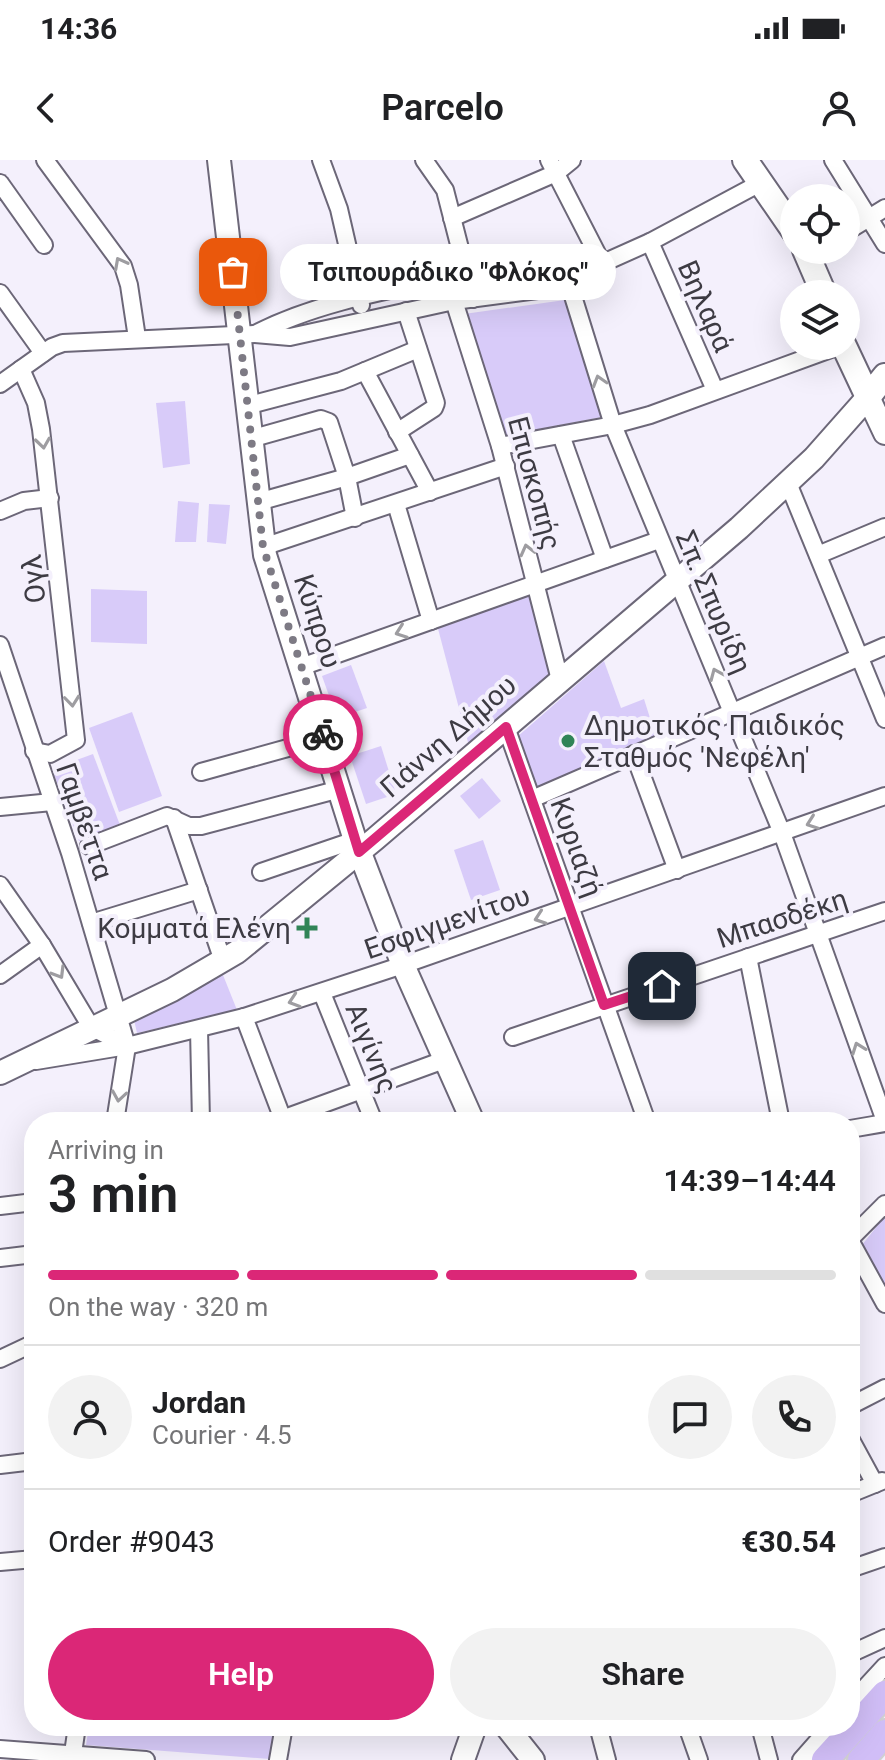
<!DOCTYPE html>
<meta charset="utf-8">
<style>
:root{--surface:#fff;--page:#f2f2f2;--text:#202124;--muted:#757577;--line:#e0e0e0;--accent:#db2777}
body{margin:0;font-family:Roboto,sans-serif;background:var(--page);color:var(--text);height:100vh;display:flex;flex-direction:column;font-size:30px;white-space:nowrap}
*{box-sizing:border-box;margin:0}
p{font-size:26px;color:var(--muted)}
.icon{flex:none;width:44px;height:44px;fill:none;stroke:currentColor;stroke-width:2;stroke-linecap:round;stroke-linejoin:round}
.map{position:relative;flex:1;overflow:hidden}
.side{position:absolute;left:24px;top:952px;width:836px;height:624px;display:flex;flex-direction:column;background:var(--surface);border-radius:32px;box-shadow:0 8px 32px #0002}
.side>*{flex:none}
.fabs{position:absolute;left:780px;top:24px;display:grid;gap:16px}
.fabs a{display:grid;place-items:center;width:80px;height:80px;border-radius:50%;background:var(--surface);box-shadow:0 8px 32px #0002;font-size:40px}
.pin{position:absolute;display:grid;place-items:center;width:68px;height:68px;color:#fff;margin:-34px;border-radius:16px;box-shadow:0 4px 12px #0006}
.courier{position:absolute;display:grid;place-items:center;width:80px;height:80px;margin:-40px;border:6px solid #db2777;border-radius:50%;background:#fff;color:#222;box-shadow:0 2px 10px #0007}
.bubble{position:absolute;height:56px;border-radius:28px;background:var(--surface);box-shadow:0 8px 32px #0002;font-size:26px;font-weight:600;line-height:56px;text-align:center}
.head em{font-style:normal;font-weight:600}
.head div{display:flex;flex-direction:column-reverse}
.head{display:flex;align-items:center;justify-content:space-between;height:136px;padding:0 24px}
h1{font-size:52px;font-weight:600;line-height:60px}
.bar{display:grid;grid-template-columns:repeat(4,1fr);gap:12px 8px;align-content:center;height:96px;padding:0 24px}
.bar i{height:10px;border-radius:6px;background:var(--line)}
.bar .selected{background:var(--accent)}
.bar p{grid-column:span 4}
.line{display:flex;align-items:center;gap:20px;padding:0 24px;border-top:2px solid var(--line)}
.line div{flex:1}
.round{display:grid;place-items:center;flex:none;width:84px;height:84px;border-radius:42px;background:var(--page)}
.button{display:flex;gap:16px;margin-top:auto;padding:16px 24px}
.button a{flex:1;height:92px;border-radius:48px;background:var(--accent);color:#fff;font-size:32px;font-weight:600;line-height:92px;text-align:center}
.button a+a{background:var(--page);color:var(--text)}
.status{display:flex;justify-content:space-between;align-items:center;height:56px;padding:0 40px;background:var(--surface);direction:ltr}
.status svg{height:22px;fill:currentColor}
header{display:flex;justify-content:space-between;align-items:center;height:104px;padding:0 24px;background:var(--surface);font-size:36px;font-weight:600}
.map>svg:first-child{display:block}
.green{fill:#d8cbf9}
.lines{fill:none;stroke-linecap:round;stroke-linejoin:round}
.minor-casing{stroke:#6c6778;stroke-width:20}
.tertiary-casing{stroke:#6c6778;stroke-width:26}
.secondary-casing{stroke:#6c6778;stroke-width:28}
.primary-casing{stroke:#d0d0d2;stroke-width:30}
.minor{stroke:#fff;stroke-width:16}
.tertiary{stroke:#fff;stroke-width:22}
.secondary{stroke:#fff;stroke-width:24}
.primary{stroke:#d1bef7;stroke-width:26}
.oneway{stroke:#9e9da1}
.done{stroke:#7d7a84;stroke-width:8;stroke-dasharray:0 14.4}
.route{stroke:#db2777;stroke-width:10}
.poi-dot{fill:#308457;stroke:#f4f0fc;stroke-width:3}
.labels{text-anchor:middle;stroke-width:8;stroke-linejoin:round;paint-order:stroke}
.street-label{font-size:28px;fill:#3d3b43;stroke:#f4f0fc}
.poi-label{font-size:28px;fill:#3d3b43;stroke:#f4f0fc;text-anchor:start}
</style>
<div class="status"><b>14:36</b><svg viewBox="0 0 49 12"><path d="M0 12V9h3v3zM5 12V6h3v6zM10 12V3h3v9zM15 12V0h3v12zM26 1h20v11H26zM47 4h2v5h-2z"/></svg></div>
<header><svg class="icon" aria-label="back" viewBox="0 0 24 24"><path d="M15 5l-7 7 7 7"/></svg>Parcelo<svg class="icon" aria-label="person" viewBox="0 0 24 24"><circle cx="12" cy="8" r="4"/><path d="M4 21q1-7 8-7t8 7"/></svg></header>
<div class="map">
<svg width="885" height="1600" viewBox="0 0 885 1600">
<rect width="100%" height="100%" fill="#f4f0fc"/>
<g class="green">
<path d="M 565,140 L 602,257 L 503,276 L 464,154 Z"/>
<path d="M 185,241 L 190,304 L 163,308 L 156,243 Z"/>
<path d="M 178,341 L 199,343 L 196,382 L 175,382 Z"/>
<path d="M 209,344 L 230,345 L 226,384 L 207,382 Z"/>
<path d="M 91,429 L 147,431 L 147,484 L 91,482 Z"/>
<path d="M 532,430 L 554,517 L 470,590 L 437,465 Z"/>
<path d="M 604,501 L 621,548 L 644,539 L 656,577 L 537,630 L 517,577 Z"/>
<path d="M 351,505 L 367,548 L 337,558 L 322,516 Z"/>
<path d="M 132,552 L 162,636 L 119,652 L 89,568 Z"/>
<path d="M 381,586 L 396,634 L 366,644 L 350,596 Z"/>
<path d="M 93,594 L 120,665 L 79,681 L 52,609 Z"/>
<path d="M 482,618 L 501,641 L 479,659 L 460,636 Z"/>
<path d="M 483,680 L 500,730 L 471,740 L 454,690 Z"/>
<path d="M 223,815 L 237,850 L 137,873 L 134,860 Z"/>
<path d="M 885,1056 L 885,1127 L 862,1085 Z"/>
<path d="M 89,1566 L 274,1566 L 270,1599 L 86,1585 Z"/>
</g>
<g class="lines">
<defs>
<g id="minor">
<path d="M 45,0 L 123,106 L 129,125 L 137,178"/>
<path d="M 321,0 L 339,49 L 361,145"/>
<path d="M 424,0 L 445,30 L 473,139"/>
<path d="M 549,0 L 603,105"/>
<path d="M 833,0 L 885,84"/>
<path d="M 0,23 L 44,85"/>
<path d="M 452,58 L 556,13 L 572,0"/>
<path d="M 846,72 L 885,48"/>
<path d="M 650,82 L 715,230"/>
<path d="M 568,120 L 613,265 L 782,673 L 885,961"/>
<path d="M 0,133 L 43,193"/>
<path d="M 454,141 L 500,286 L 560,520"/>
<path d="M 255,174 C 319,141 396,129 466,114"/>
<path d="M 21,209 L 36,243 L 41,269 L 76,580 L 50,594 L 34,591"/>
<path d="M 365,211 L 430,332"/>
<path d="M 0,224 L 52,187 L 63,183 L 255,174 L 290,177 L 454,141 L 545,129 L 650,82 L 762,22"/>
<path d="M 246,246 L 341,221 L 418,189"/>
<path d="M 397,272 L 434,248 L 436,243 L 406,151"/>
<path d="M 561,275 L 605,399"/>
<path d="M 250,279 L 321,259 L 329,262 L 347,317 L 355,358"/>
<path d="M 500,286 L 613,265 L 650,255 L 839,186"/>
<path d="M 788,323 L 885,559"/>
<path d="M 258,342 L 347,317 L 410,295"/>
<path d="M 396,344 L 431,461"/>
<path d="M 0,351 L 24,341 L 50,338"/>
<path d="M 263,387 L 506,306"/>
<path d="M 818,395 L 885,367"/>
<path d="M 0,485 L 70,693 L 127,886 L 115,962"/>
<path d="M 301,507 L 659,380"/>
<path d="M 506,567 L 647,962"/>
<path d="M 634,594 L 677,710"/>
<path d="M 201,612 L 324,578"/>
<path d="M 532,639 L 885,486"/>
<path d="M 0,647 L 52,642"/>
<path d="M 174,658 L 223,801"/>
<path d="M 89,686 L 167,656 L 189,666 L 201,666 L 340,629"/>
<path d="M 261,712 L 355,680"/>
<path d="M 0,725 L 42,785 L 91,867 L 127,886"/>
<path d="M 91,763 L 199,730"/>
<path d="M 748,797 L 781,962"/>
<path d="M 0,815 L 42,785"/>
<path d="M 322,833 L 374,962"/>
<path d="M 244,857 L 284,962"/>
<path d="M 199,869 L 201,962"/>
<path d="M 513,877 L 885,751"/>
<path d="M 36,901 L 127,886 L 244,857 L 403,805 L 885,636"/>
<path d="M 282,959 L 444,900"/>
<path d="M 850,969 L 885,963"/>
<path d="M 0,1046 L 34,1042"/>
<path d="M 850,1079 L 885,1044"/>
<path d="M 850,1080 L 885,1144"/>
<path d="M 0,1098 L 34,1094"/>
<path d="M 0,1199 L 34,1183"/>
<path d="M 850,1246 L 885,1228"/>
<path d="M 850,1278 L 875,1324"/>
<path d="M 0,1305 L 34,1301"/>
<path d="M 850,1334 L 882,1321"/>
<path d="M 0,1402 L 34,1399"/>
<path d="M 850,1409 L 885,1397"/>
<path d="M 850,1494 L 885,1478"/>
<path d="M 850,1544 L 885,1506"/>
<path d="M 598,1566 L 607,1600"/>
<path d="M 687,1566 L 699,1600"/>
<path d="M 760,1566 L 769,1600"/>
<path d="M 0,1589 L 146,1600"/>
<path d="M 72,1600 L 77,1566"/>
<path d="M 278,1600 L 284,1566"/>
<path d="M 801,1600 L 831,1566"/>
</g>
<g id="tertiary">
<path d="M 219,0 L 265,395 L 355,680 L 403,805 L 473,962"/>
<path d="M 0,913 L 172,830 L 237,792 L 375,679 L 739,368 L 814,298 L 868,237 L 885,273"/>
<path d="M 506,1566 L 533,1600"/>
<path d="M 463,1600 L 475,1566"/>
</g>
<g id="secondary">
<path d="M 745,0 L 794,71"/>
<path d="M 805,90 L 824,134"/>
<path d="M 844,186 L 868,237 L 885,216"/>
</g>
<g id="primary">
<path d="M 825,1600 L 885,1534"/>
<path d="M 861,1600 L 885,1573"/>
</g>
</defs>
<use href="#minor" class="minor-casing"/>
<use href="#tertiary" class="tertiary-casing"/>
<use href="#secondary" class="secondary-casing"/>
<use href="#primary" class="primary-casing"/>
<use href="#minor" class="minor"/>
<use href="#tertiary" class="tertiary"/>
<use href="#secondary" class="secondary"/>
<use href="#primary" class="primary"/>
</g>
<defs><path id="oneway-chevron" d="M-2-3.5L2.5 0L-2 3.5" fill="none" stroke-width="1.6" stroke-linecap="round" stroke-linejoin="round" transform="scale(2)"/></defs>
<g class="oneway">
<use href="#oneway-chevron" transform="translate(120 103) rotate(-118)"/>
<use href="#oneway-chevron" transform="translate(599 221) rotate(-107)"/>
<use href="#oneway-chevron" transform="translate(43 283) rotate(82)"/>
<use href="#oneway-chevron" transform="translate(527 390) rotate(-104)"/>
<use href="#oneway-chevron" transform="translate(401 472) rotate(160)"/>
<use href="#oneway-chevron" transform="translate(716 514) rotate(-113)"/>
<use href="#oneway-chevron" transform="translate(72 541) rotate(84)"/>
<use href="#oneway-chevron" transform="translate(812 663) rotate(160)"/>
<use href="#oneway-chevron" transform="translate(540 758) rotate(161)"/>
<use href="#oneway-chevron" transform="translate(59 813) rotate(59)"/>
<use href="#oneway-chevron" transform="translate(294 841) rotate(162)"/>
<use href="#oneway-chevron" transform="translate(858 888) rotate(-110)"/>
<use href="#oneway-chevron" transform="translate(119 936) rotate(99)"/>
</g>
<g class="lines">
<path class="done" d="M 233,112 L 263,387 L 323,574"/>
<path class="route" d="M 323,574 L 359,692 L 506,567 L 604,845 L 662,826"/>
</g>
<g class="poi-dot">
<circle cx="568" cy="581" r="8"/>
<path d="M303 756h8v8h8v8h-8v8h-8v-8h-8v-8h8z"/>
</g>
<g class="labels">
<g class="street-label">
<text transform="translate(706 146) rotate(66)" y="10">Βηλαρά</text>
<text transform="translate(535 323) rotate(75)" y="10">Επισκοπής</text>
<text transform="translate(33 419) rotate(-96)" y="10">Ογλ</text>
<text transform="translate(714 442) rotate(67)" y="10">Σπ. Σπυρίδη</text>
<text transform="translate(318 461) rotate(72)" y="10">Κύπρου</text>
<text transform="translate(448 576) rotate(-41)" y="10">Γιάννη Δήμου</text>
<text transform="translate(85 661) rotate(71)" y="10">Γαμβέττα</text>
<text transform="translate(577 687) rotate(70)" y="10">Κυριαζή</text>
<text transform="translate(782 758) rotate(-18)" y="10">Μπασδέκη</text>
<text transform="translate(447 762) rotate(-19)" y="10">Εσφιγμενίτου</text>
<text transform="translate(372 888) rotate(68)" y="10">Αιγίνης</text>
</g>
<g class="poi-label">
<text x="584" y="575">Δημοτικός Παιδικός<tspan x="584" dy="32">Σταθμός 'Νεφέλη'</tspan></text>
<text x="291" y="778" text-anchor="end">Κομματά Ελένη</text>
</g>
</g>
</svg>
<div class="fabs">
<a><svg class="icon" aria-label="locate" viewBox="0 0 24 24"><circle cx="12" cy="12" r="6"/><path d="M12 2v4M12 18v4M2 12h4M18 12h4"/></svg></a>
<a><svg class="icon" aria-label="layers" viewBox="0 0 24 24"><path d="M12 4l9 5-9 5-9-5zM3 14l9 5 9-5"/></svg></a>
</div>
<div class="pin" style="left:233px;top:112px;background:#ea580c"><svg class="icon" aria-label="bag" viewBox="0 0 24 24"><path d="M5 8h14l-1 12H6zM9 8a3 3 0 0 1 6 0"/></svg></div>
<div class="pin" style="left:662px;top:826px;background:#1f2937"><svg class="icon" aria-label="home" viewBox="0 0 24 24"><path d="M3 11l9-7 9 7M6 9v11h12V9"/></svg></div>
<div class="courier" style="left:323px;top:574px"><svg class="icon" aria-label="bike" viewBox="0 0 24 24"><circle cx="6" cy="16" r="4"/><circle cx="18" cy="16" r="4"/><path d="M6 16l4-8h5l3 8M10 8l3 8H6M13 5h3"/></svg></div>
<div class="bubble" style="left:280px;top:84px;width:336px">Τσιπουράδικο &quot;Φλόκος&quot;</div>
<section class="side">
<div class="head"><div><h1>3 min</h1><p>Arriving in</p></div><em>14:39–14:44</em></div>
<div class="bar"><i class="selected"></i><i class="selected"></i><i class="selected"></i><i></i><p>On the way · 320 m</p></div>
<div class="line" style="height:144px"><a class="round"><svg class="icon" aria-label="person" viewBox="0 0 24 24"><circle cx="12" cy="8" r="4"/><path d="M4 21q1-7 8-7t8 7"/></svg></a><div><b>Jordan</b><p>Courier · 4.5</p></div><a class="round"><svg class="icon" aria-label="chat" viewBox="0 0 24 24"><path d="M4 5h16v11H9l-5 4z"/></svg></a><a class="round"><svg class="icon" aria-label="phone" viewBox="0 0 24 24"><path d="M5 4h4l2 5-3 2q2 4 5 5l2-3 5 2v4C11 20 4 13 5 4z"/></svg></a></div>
<div class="line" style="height:104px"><div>Order #9043</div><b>€30.54</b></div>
<div class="button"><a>Help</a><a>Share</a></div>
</section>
</div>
